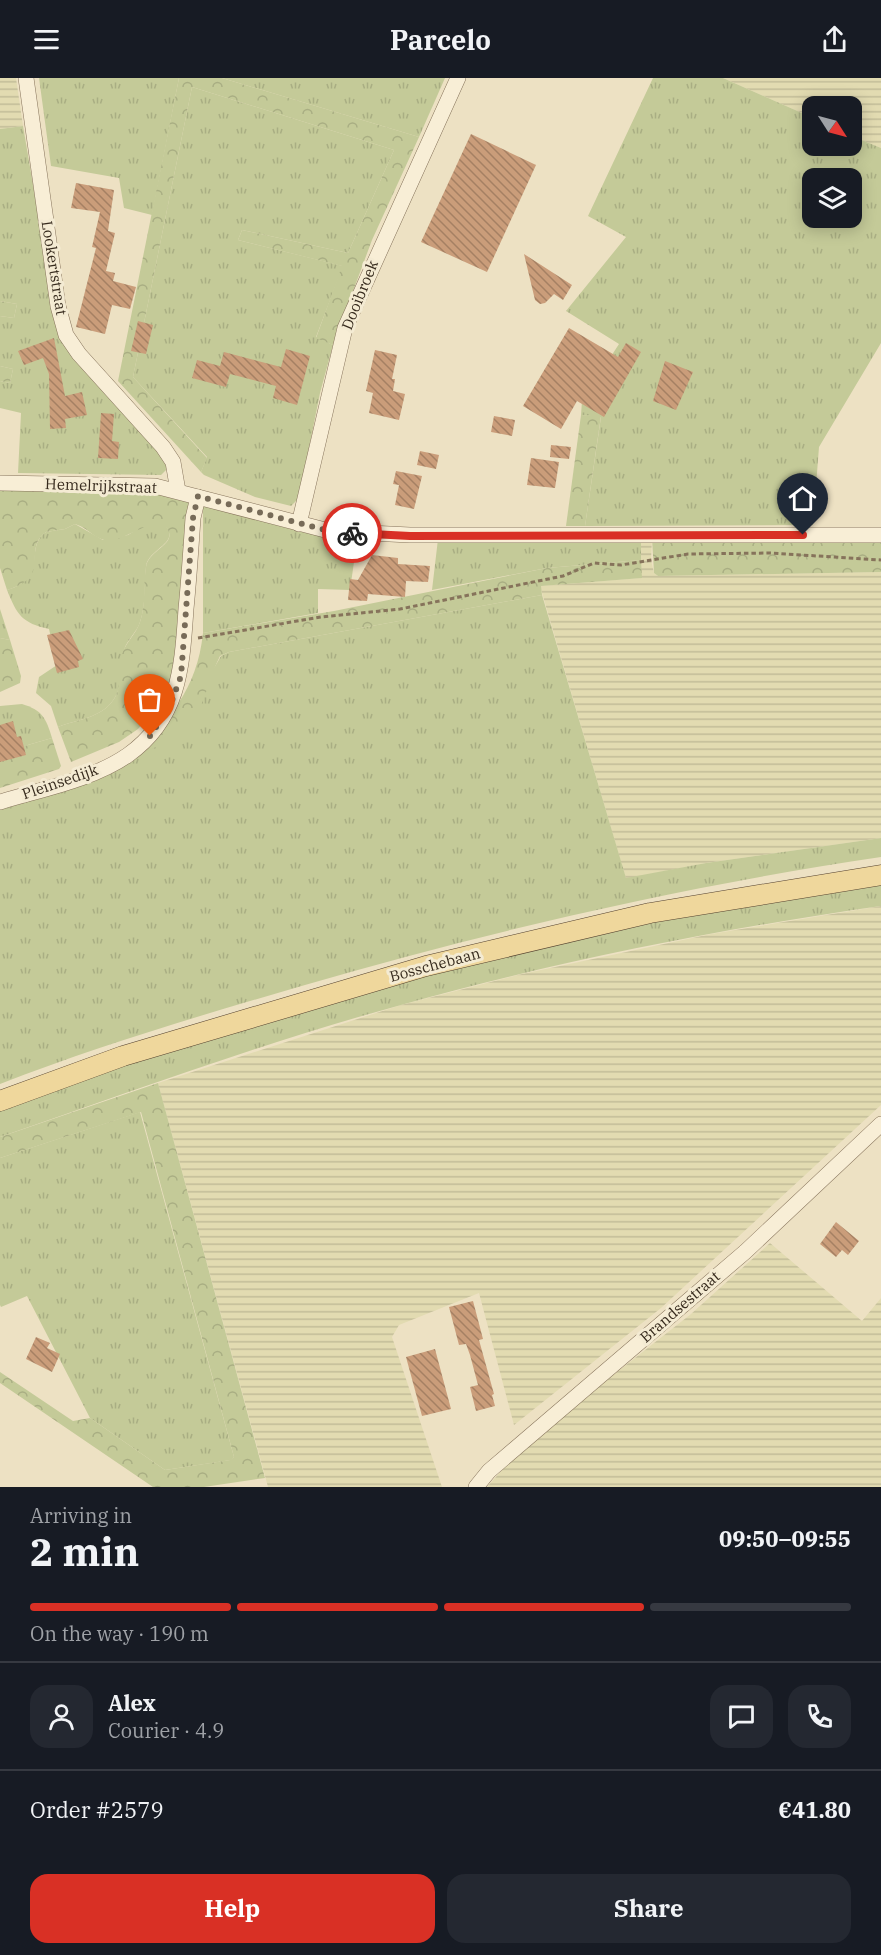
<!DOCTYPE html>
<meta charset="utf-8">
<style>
:root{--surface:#171b24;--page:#242831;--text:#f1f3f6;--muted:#9ea1a6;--line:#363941;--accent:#d93025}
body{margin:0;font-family:"IBM Plex Serif",serif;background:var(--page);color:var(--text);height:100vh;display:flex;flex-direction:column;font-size:22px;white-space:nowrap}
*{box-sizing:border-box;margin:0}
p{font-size:20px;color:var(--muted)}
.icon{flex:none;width:33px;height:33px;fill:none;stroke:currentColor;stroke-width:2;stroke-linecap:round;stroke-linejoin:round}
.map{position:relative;height:1409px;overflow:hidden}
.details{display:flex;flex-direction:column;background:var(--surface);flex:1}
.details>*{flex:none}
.needle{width:39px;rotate:126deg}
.fabs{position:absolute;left:802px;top:18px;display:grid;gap:12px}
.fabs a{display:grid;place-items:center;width:60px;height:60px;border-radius:12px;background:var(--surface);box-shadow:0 3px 15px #0003;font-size:30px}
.pin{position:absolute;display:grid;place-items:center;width:51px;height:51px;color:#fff;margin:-62px -26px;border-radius:50% 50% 50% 0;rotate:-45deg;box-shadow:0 0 6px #0007}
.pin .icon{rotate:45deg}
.courier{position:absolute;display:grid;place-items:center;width:60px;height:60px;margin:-30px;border:4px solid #d93025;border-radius:50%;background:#fff;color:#222;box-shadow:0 2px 8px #0007}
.head em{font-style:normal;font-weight:700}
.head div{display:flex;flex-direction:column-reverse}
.head{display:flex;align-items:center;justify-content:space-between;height:102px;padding:0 30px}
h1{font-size:39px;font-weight:700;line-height:45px}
.bar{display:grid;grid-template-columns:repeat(4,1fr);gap:9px 6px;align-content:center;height:72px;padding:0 30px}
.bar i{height:8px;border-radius:4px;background:var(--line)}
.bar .on{background:var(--accent)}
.bar p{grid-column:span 4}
.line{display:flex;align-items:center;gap:15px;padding:0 30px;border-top:2px solid var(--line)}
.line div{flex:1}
.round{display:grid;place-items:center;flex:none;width:63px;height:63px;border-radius:18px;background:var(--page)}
.action{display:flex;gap:12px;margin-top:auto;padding:12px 30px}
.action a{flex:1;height:69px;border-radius:18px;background:var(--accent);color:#fff;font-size:24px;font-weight:700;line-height:69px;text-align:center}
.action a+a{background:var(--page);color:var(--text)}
header{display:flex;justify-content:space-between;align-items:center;height:78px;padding:0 30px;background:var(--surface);font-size:27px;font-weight:700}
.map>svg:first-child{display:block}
.farmland{fill:url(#farmland-rules)}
.grass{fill:url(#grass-tufts);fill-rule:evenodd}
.forest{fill:url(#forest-crowns)}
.building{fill:url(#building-back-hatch)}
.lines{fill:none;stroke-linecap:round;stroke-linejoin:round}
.minor-casing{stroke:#86735b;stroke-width:16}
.major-casing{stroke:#54412f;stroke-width:21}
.path{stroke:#86735b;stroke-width:3;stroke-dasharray:4.5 3;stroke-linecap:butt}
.minor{stroke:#f8eed6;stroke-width:15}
.major{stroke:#efd79c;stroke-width:20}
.done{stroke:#776b58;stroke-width:6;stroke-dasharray:0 10.8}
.route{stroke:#d93025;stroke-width:8}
.labels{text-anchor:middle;stroke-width:6;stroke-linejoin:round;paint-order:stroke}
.street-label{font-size:15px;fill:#372b1e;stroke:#f4ebd3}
</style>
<header><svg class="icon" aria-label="menu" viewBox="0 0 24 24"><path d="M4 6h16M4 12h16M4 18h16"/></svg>Parcelo<svg class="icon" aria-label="share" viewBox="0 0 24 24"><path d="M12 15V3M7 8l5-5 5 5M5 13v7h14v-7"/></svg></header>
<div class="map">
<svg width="881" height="1409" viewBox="0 0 881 1409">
<defs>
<pattern id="farmland-rules" width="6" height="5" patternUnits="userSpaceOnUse" patternTransform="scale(1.5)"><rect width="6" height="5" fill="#e2dbb1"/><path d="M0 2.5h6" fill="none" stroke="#c2bc98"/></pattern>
<pattern id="grass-tufts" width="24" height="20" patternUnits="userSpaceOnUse" patternTransform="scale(1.5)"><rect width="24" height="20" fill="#c4ca98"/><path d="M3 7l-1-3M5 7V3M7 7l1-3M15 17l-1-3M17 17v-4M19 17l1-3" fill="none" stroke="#a9ae83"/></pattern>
<pattern id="forest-crowns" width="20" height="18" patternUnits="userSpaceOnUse" patternTransform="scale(1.5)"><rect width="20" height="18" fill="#c4ca98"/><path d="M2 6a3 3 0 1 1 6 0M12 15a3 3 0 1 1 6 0" fill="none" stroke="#a9ae83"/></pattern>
<pattern id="building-back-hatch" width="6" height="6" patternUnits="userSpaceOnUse" patternTransform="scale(1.5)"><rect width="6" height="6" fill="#ca9d7a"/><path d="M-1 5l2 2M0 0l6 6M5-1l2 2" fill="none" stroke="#a58063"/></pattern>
</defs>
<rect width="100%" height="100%" fill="#ede1c3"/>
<g class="farmland">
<path d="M 0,0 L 16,0 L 23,48 L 0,51 Z"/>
<path d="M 723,0 L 881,0 L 881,70 L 852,58 L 852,28 L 813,28 L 813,40 Z"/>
<path d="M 652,460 L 651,482 L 654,495 L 658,498 L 881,494 L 881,760 L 706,785 L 626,801 L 540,508 L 641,500 L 641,461 Z"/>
<path d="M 881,828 L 881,1027 L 661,1230 L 514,1347 L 479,1215 L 399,1247 L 392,1259 L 442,1409 L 268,1409 L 158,1005 L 401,927 L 522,896 L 711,856 Z"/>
<path d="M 770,1165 L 862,1243 L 881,1220 L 881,1409 L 487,1409 L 524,1367 L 691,1236 Z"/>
</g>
<g class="grass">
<path d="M 39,0 L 179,0 L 152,137 L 124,130 L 119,100 L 51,88 Z"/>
<path d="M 222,0 L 445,0 L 419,59 Z"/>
<path d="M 653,0 L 723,0 L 813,40 L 813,68 L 852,68 L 852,58 L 881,70 L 881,265 L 819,369 L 813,447 L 585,448 L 601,339 L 581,337 L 582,323 L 619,266 L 566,233 L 626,159 L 588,138 ZM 813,100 L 852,100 L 852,140 L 813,140 Z"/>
<path d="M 192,9 L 394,72 L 348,175 L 242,152 L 238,162 L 343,188 L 316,259 L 333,267 L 320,315 L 299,420 L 291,428 L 255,419 L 204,397 L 201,394 L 207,379 L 133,299 Z"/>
<path d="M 23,48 L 57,247 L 163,376 L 167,391 L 161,397 L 18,395 L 21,335 L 0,330 L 0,303 L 10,305 L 13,291 L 0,288 L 0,238 L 14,240 L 17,226 L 0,223 L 0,51 Z"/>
<path d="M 203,420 L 272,446 L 302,454 L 362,459 L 355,477 L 350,512 L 318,511 L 318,535 L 203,555 Z"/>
<path d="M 161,443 C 186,465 148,469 146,489 C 144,507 146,527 140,544 C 137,554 127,562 124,572 C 120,587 123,608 114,621 C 102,640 78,641 58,649 L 51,628 L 36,615 L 39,599 L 57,587 L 49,551 C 22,545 17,537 7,512 C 50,499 23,470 46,454 L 65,451 L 75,446 L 103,462 L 128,457 L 147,445 Z"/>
<path d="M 438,461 L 641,461 L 641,482 L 547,490 L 432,512 Z"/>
<path d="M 542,517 L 626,800 L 706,785 L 881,760 L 881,779 C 686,808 494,852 305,907 C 202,937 100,967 0,1006 L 0,728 L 131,680 L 210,597 L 221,578 L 229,574 Z"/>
<path d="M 0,531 L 10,562 L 0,560 Z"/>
<path d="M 22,626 C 42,632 46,640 52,660 L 0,675 L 0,628 Z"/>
<path d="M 881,800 L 881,828 C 720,851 558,883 401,927 C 265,964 133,1013 0,1059 L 0,1027 L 379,906 L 540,866 Z"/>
<path d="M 140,1034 L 234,1379 L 231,1382 L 165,1392 L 90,1340 L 27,1218 L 1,1229 L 0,1227 L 0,1080 Z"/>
</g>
<g class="forest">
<path d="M 179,0 L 222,0 L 419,59 L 372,162 L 333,267 L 316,260 L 342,188 L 238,162 L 242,152 L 348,175 L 394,72 L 192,9 L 133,299 L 207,380 L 201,394 L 118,303 Z"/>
<path d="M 0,223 L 17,226 L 14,240 L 0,238 Z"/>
<path d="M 0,288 L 13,291 L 10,305 L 0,303 Z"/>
<path d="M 581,337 L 601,338 L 585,448 L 566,448 Z"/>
<path d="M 0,409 L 191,415 L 184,585 L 161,625 L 138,651 L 119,664 L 71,684 L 58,649 C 78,641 102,640 114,621 C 122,609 118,590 122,576 C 126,564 136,556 140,544 C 146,527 143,507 146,489 C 148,470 186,465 161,444 C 143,446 118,466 104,462 C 93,459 86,449 75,446 L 65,451 L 46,454 C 21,472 54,498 7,512 L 0,490 Z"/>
<path d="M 652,460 L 881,460 L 881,494 L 658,498 L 654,495 Z"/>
<path d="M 641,482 L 642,500 L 541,508 L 542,517 L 229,574 L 220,578 C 210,597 206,622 194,640 C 181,661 153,670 131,680 C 169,641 197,612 203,555 L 334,533 L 547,490 Z"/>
<path d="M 0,560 L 10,562 L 21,598 L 20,605 L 0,614 Z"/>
<path d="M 52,660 L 61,688 L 59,691 L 0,710 L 0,675 Z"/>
<path d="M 158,1005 L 265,1400 L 204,1409 L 153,1409 L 0,1305 L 0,1294 L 73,1343 L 90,1340 L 165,1392 L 230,1382 L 234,1379 L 141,1034 L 0,1080 L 0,1059 Z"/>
</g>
<g class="building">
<path d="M 471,56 L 536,87 L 487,194 L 421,164 Z"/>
<path d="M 76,105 L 114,112 L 108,153 L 115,155 L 106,193 L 115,195 L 113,203 L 136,209 L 130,231 L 112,227 L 105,256 L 76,249 L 96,170 L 92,169 L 100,134 L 71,130 Z"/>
<path d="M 524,176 L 572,207 L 563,222 L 554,216 L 545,225 L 540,226 L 535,222 Z"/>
<path d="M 138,243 L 153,247 L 146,276 L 131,273 Z"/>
<path d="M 569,250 L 618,279 L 626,265 L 641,274 L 604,339 L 577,323 L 561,351 L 523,328 Z"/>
<path d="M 54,260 L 65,318 L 82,314 L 87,337 L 65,341 L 66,350 L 50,351 L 49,296 L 43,280 L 24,287 L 18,273 Z"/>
<path d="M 286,271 L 310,278 L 297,327 L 273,320 L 276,308 L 230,296 L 226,309 L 192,300 L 197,282 L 220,288 L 224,274 L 281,289 Z"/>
<path d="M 375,272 L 397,277 L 392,301 L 395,301 L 393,313 L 405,316 L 399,342 L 369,335 L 373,315 L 366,313 Z"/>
<path d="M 665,283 L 693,294 L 676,332 L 653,323 Z"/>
<path d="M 101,335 L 114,336 L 112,363 L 119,364 L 118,381 L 98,380 Z"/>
<path d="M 494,338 L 515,342 L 512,358 L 491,354 Z"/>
<path d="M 551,367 L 571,369 L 569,381 L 550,379 Z"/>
<path d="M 420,373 L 439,377 L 436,391 L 417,387 Z"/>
<path d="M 531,380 L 559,384 L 555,410 L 527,407 Z"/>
<path d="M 396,393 L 422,398 L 414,431 L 395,427 L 399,407 L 393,406 Z"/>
<path d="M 372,477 L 398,480 L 398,486 L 430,488 L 428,504 L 406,503 L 405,519 L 368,516 L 367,523 L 348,522 L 350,501 L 358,502 Z"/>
<path d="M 69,552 L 83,581 L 78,583 L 79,589 L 57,595 L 47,557 Z"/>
<path d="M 13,643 L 17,659 L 21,658 L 26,677 L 0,684 L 0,647 Z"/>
<path d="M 836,1144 L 859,1163 L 848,1177 L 842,1172 L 836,1179 L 820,1166 Z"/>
<path d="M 473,1223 L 483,1261 L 479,1262 L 494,1316 L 492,1317 L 495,1328 L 476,1333 L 470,1309 L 478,1307 L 470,1277 L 466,1266 L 459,1267 L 449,1229 Z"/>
<path d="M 36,1259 L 50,1265 L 47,1270 L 60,1276 L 52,1294 L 26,1281 Z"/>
<path d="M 435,1271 L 451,1331 L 422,1338 L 406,1279 Z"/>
</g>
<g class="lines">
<defs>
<g id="minor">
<path d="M 26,0 L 58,228 L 66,257 L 79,276 L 163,369 L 173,384 L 178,413"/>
<path d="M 0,405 L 155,408 L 329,453 L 410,457 L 881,457"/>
<path d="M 299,446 L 345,250 L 458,0"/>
<path d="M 0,724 C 42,711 92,702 128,677 C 180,640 182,589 186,531 C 189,501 191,470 193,440 L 198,419"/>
<path d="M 476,1409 L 489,1393 L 745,1174 L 881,1046"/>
</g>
<path id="major" d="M 0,1023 L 123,978 L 426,888 L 650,835 L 881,797"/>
</defs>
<use href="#minor" class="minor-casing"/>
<use href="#major" class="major-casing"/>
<path class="path" d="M 198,560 L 321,539 L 400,531 L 563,498 L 594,485 L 621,487 L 688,476 L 770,475 L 881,482"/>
<use href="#minor" class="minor"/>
<use href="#major" class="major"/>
</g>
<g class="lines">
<path class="done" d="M 150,658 L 170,628 L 181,598 L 193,440 L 198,418 L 329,453 L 352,455"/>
<path class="route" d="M 352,455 L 410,458 L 803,457"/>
</g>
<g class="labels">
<g class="street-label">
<text transform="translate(54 190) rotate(81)" y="5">Lookertstraat</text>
<text transform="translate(360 217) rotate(-68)" y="5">Dooibroek</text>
<text transform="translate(101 408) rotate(2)" y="5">Hemelrijkstraat</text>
<text transform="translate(60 704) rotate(-19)" y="5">Pleinsedijk</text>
<text transform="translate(435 887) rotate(-15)" y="5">Bosschebaan</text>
<text transform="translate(680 1229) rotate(-41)" y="5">Brandsestraat</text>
</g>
</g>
</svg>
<div class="fabs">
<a><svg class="needle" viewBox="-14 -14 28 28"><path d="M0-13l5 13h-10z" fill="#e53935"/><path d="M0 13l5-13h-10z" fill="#9ea1a6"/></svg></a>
<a><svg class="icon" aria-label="layers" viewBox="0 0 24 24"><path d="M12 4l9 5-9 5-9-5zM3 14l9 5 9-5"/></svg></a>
</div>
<div class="pin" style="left:150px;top:658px;background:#ea580c"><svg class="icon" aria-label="bag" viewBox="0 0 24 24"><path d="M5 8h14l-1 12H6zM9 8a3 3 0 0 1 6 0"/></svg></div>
<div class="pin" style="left:803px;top:457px;background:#1f2937"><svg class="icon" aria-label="home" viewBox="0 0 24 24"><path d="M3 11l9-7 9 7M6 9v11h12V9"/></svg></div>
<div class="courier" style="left:352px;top:455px"><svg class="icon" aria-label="bike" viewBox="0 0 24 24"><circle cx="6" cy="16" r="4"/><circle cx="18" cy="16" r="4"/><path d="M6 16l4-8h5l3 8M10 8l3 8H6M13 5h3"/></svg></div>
</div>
<section class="details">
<div class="head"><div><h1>2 min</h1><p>Arriving in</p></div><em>09:50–09:55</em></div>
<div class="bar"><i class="on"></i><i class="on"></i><i class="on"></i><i></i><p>On the way · 190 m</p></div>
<div class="line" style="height:108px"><a class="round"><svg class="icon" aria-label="person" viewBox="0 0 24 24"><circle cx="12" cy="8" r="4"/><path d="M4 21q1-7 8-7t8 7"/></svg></a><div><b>Alex</b><p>Courier · 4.9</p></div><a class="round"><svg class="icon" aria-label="chat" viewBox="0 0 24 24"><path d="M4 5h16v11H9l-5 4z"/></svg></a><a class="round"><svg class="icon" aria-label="phone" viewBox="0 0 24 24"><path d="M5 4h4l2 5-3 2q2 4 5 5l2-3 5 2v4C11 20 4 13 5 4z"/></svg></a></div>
<div class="line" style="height:78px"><div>Order #2579</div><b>€41.80</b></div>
<div class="action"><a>Help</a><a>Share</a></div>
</section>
